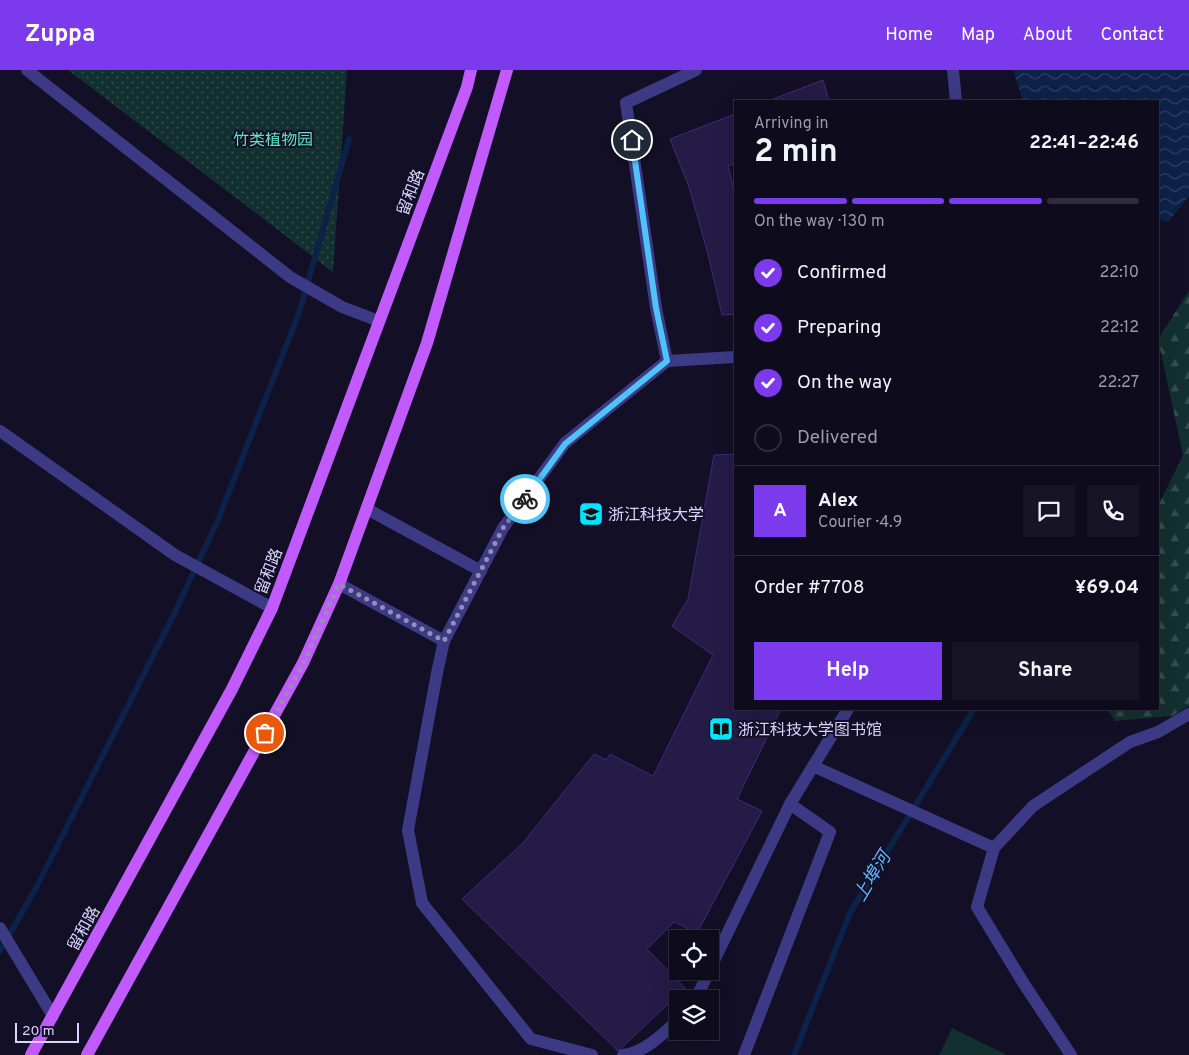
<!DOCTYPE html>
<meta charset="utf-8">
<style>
:root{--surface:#0e0b1c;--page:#171425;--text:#f1f3f6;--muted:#9b9ba3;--line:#2e2b3b;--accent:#7c3aed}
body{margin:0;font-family:Overpass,"Noto Sans SC",sans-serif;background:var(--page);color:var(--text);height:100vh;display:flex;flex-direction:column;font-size:19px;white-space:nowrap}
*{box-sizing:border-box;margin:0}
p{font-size:16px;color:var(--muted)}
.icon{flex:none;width:28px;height:28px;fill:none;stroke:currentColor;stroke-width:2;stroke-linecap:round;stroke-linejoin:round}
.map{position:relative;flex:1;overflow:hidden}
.side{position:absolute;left:734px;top:30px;width:425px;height:610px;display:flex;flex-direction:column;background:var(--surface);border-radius:0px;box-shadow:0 5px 20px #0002,0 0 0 1px var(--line)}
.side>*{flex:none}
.fabs{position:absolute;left:669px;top:860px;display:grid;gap:10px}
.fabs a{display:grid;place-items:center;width:50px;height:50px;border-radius:0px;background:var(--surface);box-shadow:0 5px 20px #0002,0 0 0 1px var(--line);font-size:25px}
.scale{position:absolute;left:15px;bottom:12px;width:64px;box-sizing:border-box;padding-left:5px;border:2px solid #d9d4ff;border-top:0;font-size:14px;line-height:18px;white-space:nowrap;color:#d9d4ff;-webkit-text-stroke:4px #130f26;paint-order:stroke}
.pin{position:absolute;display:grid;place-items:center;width:42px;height:42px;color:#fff;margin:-21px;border:2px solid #fff;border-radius:50%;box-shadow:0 1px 5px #0007}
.courier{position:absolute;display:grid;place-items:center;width:50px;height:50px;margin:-25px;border:4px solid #4fc3f7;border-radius:50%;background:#fff;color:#222;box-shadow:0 1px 6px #0007}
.head em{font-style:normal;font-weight:700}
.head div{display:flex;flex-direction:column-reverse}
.head{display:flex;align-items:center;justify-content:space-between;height:85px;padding:0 20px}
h1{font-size:32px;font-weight:700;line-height:38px}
.bar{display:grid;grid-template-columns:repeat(4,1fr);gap:8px 5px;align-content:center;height:60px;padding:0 20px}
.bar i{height:6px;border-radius:4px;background:var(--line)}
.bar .on{background:var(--accent)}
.bar p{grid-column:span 4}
.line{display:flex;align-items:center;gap:12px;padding:0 20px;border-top:1px solid var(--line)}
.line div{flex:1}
.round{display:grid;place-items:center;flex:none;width:52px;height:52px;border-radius:0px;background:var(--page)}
ol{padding:0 20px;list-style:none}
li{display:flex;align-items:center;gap:15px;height:55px}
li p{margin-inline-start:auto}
li .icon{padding:5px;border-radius:50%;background:var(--accent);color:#fff;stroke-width:4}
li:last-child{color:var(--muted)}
li i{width:28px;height:28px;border:2px solid var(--line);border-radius:50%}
.action{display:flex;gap:10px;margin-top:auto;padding:10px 20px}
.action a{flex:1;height:58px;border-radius:0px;background:var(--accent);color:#fff;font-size:20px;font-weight:700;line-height:58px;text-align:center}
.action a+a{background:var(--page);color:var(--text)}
header{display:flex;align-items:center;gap:30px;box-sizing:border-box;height:70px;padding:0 25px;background:var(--accent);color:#fff}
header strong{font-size:24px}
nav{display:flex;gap:28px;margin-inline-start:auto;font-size:18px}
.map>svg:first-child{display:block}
.grass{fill:#12302f}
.forest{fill:url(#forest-firs)}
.garden{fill:url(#garden-dots)}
.water{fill:url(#water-waves)}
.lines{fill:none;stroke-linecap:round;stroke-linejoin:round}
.stream{stroke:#0c2248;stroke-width:6}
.building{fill:#241b47;stroke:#3b2d73}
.minor{stroke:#3d3a85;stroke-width:12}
.major{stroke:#c25bff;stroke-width:12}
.done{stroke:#948fb3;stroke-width:5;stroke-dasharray:0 9}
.route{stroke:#4fc3f7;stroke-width:6}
.labels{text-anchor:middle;stroke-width:4;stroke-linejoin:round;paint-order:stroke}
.park-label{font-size:16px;fill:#5fe0c0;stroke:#130f26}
.street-label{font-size:16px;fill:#d9d4ff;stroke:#130f26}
.poi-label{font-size:16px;fill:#d9d4ff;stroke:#130f26;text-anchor:start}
.water-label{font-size:18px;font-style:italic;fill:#62b6ff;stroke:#130f26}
</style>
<header>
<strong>Zuppa</strong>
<nav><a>Home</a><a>Map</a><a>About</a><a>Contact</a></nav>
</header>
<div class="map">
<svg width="1189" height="985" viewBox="0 0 1189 985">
<defs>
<pattern id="forest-firs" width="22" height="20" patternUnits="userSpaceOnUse" patternTransform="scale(1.25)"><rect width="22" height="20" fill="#12302f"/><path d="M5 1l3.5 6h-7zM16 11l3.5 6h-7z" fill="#344d4e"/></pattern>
<pattern id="garden-dots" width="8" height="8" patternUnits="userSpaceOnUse" patternTransform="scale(1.25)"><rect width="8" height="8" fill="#12302f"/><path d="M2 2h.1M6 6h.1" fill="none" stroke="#344d4e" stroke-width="1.8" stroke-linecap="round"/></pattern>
<pattern id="water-waves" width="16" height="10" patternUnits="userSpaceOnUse" patternTransform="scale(1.25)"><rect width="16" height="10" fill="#0c2248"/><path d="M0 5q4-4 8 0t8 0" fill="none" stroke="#2f4163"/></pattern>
</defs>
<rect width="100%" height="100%" fill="#130f26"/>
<path class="grass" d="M 952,958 L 1007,985 L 939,985 Z"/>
<path class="forest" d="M 1189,221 L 1189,636 L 1172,646 L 1115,651 L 1107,639 L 1158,639 L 1158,436 L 1183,385 L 1158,269 Z"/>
<path class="garden" d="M 68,0 L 347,0 L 333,202 Z"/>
<path class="water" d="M 1013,0 L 1189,0 L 1189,126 L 1168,152 L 1158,149 L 1158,31 L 1023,31 Z"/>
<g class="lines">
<g class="stream">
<path d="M 0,881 L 36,818 L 173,546 L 218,450 L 299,243 L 349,69"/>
<path d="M 794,985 L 850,843 L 974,639"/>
</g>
</g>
<g class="building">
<path d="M 823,10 L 829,31 L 768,31 Z"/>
<path d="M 735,44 L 735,93 L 728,96 L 735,124 L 735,244 L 722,245 L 708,184 L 689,117 L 670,69 Z"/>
<path d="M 735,384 L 735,639 L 781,639 L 737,729 L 762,741 L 697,863 L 674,852 L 647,879 L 685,918 L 618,981 L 462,829 L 522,774 L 594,684 L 606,690 L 610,684 L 653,706 L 713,585 L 672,556 L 688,529 L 714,385 Z"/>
</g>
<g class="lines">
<g class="minor">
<path d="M 27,0 L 290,207 L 342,237 L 379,251"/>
<path d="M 953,0 L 956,31"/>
<path d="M 667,291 L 656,238 L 626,33 L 696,0"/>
<path d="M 0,361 L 175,485 L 272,538"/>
<path d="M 367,439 L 481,501"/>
<path d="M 339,514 L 444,571"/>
<path d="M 813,696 L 994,778"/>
<path d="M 0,858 L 53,946"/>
<path d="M 710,899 L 790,734 L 848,639"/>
<path d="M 696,929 L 709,901"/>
<path d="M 592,985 L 531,969 L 422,833 L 408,760 L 437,603 L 444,571 L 503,458 L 565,373 L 667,291 L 735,287"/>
<path d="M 623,985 C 644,983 663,964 678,950"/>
<path d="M 744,985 L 830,762 L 790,734"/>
<path d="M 1071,985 L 1024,914 L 977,837 L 994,778 L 1033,736 L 1130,672 L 1158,662 L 1189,644"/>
</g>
<g class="major">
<path d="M 31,985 L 232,619 L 272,538 L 467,17 L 471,0"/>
<path d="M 87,985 L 303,593 L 339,514 L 427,273 L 507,0"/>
</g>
</g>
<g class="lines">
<path class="done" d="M 265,663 L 303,594 L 339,514 L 444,571 L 503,458 L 525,429"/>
<path class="route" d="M 525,429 L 565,374 L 667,291 L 656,238 L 632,70"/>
</g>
<defs>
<symbol id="university-square" viewBox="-11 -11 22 22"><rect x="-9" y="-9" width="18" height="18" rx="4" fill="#00e5ff" stroke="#130f26"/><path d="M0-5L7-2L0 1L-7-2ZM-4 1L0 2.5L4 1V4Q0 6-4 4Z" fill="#111"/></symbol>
<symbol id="library-square" viewBox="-11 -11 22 22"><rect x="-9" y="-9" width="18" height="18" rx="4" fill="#00e5ff" stroke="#130f26"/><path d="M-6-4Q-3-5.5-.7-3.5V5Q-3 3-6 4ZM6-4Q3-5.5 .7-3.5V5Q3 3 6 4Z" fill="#111"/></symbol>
</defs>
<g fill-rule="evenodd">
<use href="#university-square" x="577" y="430" width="28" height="28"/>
<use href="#library-square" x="707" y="645" width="28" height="28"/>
</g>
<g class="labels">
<g class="park-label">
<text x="273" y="75">竹类植物园</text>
</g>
<g class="street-label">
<text transform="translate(410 122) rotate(-69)" y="6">留和路</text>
<text transform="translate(268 501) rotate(-69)" y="6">留和路</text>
<text transform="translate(83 858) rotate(-61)" y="6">留和路</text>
</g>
<g class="poi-label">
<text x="608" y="450">浙江科技大学</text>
<text x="738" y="665">浙江科技大学图书馆</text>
</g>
<g class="water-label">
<text transform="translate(872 806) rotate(-59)" y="6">上埠河</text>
</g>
</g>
</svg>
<div class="fabs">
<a><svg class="icon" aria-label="locate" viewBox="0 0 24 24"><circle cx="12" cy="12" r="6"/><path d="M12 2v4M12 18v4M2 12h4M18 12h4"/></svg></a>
<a><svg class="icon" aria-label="layers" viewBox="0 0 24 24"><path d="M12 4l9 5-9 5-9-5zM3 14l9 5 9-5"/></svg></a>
</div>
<div class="scale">20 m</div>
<div class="pin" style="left:265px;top:663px;background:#ea580c"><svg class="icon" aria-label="bag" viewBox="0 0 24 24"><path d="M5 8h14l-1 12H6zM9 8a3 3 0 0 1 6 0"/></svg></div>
<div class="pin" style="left:632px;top:70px;background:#1f2937"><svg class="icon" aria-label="home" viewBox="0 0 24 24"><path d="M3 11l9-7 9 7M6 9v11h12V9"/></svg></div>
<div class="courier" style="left:525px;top:429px"><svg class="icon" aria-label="bike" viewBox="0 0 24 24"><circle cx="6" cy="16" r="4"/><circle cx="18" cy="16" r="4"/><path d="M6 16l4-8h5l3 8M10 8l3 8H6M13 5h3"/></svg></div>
<section class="side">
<div class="head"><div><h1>2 min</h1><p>Arriving in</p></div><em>22:41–22:46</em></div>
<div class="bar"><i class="on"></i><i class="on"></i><i class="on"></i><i></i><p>On the way · 130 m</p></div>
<ol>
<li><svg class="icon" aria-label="check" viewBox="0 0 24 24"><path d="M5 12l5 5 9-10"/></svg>Confirmed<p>22:10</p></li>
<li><svg class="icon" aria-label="check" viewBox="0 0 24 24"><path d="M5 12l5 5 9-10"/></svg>Preparing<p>22:12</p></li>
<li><svg class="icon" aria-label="check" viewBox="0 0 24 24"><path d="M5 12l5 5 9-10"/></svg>On the way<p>22:27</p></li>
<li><i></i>Delivered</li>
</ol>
<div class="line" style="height:90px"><b class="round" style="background:var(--accent);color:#fff">A</b><div><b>Alex</b><p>Courier · 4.9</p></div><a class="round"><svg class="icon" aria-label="chat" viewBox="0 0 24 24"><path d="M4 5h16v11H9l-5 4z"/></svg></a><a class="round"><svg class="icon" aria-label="phone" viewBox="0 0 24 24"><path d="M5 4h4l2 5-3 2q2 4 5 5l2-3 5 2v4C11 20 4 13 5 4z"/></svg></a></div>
<div class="line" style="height:65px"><div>Order #7708</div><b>¥69.04</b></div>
<div class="action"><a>Help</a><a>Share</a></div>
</section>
</div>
